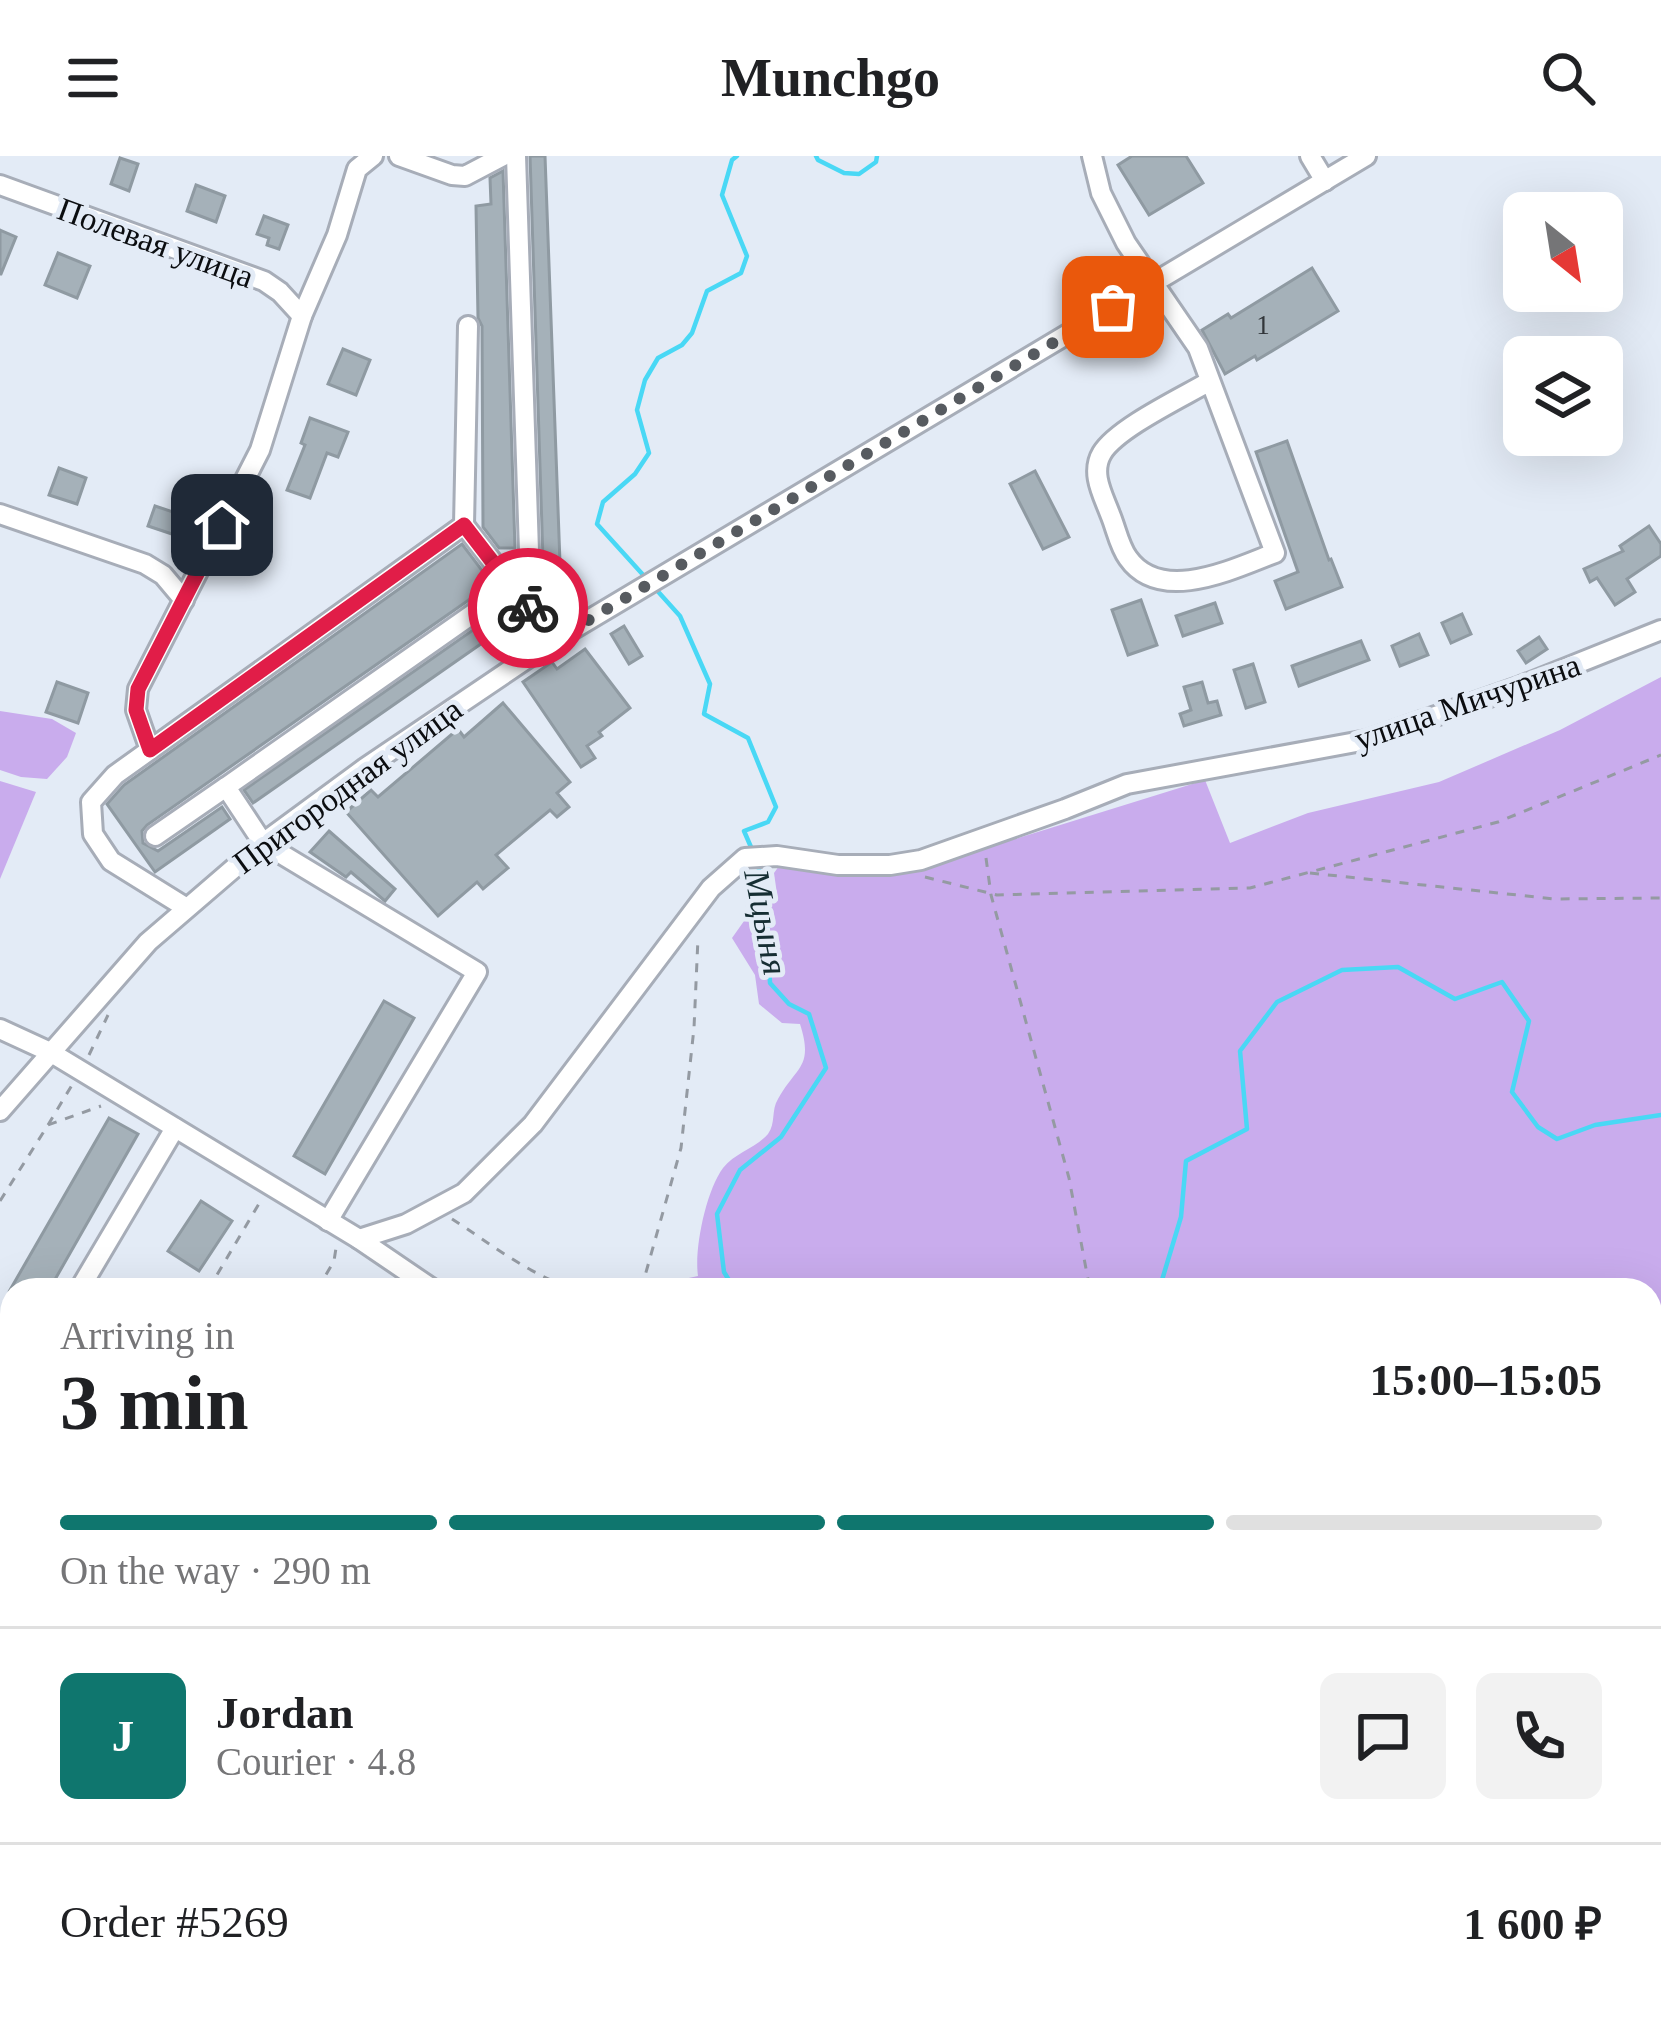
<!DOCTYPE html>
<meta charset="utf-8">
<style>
:root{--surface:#fff;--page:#f2f2f2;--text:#202124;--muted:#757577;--line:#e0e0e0;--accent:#0f766e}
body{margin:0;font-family:"Times New Roman",serif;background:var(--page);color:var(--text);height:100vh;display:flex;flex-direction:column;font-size:45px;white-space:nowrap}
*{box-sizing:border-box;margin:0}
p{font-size:39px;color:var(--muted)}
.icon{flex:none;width:66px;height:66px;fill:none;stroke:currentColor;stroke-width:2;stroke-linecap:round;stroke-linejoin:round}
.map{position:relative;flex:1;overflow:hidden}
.drawer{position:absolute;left:0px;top:1122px;width:1662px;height:747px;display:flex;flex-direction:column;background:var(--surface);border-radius:36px 36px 0 0;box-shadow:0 12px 48px #0002}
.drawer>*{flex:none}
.needle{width:78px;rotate:150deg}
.tools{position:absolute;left:1503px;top:36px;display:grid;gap:24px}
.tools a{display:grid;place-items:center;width:120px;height:120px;border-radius:18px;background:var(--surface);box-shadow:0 12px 48px #0002;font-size:60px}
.pin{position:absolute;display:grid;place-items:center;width:102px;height:102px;color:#fff;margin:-51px;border-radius:24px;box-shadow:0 6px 18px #0006}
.courier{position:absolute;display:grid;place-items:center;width:120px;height:120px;margin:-60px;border:9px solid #e11d48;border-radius:50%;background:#fff;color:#222;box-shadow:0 3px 15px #0007}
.head em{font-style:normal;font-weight:800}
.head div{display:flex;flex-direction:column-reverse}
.head{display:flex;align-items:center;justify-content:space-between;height:204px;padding:0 60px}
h1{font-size:78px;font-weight:800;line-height:90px}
.bar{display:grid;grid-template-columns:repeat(4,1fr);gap:18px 12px;align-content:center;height:144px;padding:0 60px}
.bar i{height:15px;border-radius:9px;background:var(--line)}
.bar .active{background:var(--accent)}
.bar p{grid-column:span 4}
.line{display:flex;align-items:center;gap:30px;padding:0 60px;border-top:3px solid var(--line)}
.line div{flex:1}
.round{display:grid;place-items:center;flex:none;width:126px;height:126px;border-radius:18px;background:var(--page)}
header{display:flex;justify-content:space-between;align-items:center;height:156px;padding:0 60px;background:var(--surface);font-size:54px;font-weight:800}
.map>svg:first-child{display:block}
.green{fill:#c9aced}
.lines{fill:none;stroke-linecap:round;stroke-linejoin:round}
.stream{stroke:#49d8f5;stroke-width:4.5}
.building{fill:#a5b1b9;stroke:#8f9aa2;stroke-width:3}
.minor-casing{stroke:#a7adb8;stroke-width:24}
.path{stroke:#949aa2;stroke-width:3;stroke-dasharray:9 9;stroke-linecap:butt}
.minor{stroke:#fff;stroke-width:18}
.done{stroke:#575b60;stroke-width:12;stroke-dasharray:0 21.6}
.route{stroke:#e11d48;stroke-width:15}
.labels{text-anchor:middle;stroke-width:10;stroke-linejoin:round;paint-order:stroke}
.number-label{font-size:27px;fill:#32363a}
.street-label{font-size:33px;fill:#0b0d10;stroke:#e3ebf6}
.water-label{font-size:36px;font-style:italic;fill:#162e33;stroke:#e3ebf6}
</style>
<header><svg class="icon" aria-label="menu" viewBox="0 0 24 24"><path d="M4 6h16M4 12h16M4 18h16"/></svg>Munchgo<svg class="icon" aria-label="search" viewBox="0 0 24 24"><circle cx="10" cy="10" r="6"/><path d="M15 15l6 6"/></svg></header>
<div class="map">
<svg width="1661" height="1868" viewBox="0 0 1661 1868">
<rect width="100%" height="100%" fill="#e3ebf6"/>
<g class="green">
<path d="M 1661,521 L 1661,1868 L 289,1868 L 294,1857 L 1650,1857 L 1650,1134 L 655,1134 L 656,1129 L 698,1120 C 694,1093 706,1035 723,1012 C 735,997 756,992 768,978 C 776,967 771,954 778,943 C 796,910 814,912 800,868 L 782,867 L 759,848 L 755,819 L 732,782 L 749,758 L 771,742 L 778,745 L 774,717 L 779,710 L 881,719 L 954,702 L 1205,624 L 1230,687 L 1308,657 L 1439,626 L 1560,574 Z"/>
<path d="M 0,555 L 52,563 L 76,577 L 67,601 L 47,623 L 21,621 L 0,614 Z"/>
<path d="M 0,625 L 36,636 L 0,723 Z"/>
</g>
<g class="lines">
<g class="stream">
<path d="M 816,0 L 818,4 L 844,17 L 859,18 L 876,6 L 877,0"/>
<path d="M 645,421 L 597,368 L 603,346 L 635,318 L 649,297 L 637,254 L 645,224 L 658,202 L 682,189 L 692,177 L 707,135 L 741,117 L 747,100 L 722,39 L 732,4 L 737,0"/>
<path d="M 653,430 L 680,460 L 710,528 L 704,558 L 748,582 L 776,651 L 768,666 L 744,675 L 754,698"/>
<path d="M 735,1134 L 724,1116 L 717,1058 L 740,1014 L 781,981 L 826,912 L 809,858 L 789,848 L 770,827 L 767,761 L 758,708"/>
<path d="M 1159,1134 L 1181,1061 L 1186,1005 L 1247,973 L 1240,895 L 1277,846 L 1342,814 L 1398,811 L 1455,843 L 1502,826 L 1529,865 L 1512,936 L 1538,971 L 1557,983 L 1595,969 L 1661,959"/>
</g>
</g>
<g class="building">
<path d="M 530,0 L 545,0 L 561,434 L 544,435 Z"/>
<path d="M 1132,0 L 1186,0 L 1203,27 L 1149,59 L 1118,9 Z"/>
<path d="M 120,2 L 138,8 L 129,35 L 111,28 Z"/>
<path d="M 503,15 L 515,392 L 499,392 L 483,371 L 482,170 L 478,162 L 476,50 L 491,48 L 490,22 Z"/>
<path d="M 196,29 L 225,40 L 216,66 L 187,55 Z"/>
<path d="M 264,60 L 288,69 L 279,93 L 267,89 L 269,82 L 257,78 Z"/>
<path d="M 0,74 L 16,81 L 1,118 L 0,118 Z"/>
<path d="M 58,97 L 90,110 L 77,142 L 45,129 Z"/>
<path d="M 1312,112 L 1338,155 L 1257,204 L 1255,200 L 1225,218 L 1202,174 L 1228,158 L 1231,162 Z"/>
<path d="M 343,193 L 370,204 L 356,239 L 328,228 Z"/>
<path d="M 310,262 L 348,276 L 338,301 L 327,297 L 310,342 L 287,334 L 305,289 L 301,287 Z"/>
<path d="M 1287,285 L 1329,404 L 1331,403 L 1342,431 L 1286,453 L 1275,425 L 1298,416 L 1256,296 Z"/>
<path d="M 59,312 L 86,322 L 77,348 L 49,339 Z"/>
<path d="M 1035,315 L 1069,381 L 1043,393 L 1010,328 Z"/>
<path d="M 155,350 L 188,361 L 181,381 L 148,370 Z"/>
<path d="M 1649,370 L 1661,388 L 1661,400 L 1627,423 L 1635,436 L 1615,449 L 1597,422 L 1590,426 L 1584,413 L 1623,395 L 1620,390 Z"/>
<path d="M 462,388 L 518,462 L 253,647 L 244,634 L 493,460 L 497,450 L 494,441 L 484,437 L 476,439 L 147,669 L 142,675 L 143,687 L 158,695 L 222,651 L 230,663 L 155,716 L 107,648 L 124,629 Z"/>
<path d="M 1141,444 L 1157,489 L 1128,499 L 1112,454 Z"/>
<path d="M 1215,447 L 1222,467 L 1183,480 L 1176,460 Z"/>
<path d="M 1462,458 L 1471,478 L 1451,487 L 1442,467 Z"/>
<path d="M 624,470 L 642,500 L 629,508 L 611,478 Z"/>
<path d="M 1419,478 L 1428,499 L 1400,510 L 1392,490 Z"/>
<path d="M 1539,481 L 1547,493 L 1526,507 L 1518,495 Z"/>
<path d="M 1361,485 L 1369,504 L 1299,530 L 1292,510 Z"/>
<path d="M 585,493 L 630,552 L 599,576 L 602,580 L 587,590 L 595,602 L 581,611 L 523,526 L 552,506 L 557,513 Z"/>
<path d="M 1253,508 L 1265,546 L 1246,552 L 1234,514 Z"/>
<path d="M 57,526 L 88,537 L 78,567 L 46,556 Z"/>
<path d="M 1202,526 L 1208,547 L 1217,545 L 1221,559 L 1184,570 L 1180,558 L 1191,554 L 1184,531 Z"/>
<path d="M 503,547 L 570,626 L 557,637 L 569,651 L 557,661 L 550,654 L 496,699 L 508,712 L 483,733 L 477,726 L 438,760 L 346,656 L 371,634 L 378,641 L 458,573 L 464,581 Z"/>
<path d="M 329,675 L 395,733 L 385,745 L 351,716 L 346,721 L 310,696 Z"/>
<path d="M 384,845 L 414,862 L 325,1018 L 294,1000 Z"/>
<path d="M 109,962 L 138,978 L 49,1134 L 10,1134 Z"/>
<path d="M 201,1045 L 232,1065 L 199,1115 L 168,1095 Z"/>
</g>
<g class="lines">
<defs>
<g id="minor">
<path d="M 399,0 L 452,19 L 465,20 L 503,0"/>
<path d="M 516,0 L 531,456 L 550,487"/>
<path d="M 1092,0 L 1101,37 L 1126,87 L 1198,192 L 1275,397 C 1235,412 1161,449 1128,402 C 1119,390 1116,372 1110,358 C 1103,339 1090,317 1102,297 C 1117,272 1183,241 1210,225"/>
<path d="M 1310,0 L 1325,25"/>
<path d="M 0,29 L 264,125 L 280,136 L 302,160"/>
<path d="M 0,358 L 145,408 L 163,419 L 184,444"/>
<path d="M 464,369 L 531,455"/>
<path d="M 150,594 L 136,554 L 138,533 L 260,294 L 302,160 L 337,79 L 357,13 L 373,0"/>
<path d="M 155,680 L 226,631"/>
<path d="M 185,751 L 111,705 L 93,678 L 91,646 L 115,619 L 464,369 L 468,170"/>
<path d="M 0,873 L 50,896 L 359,1083 L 434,1134"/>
<path d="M 0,955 L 148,786 L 263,687 L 365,612 L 550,487 L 1366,0"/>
<path d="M 328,1065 L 477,816 L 263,687 L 226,631 L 484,450"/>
<path d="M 359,1083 L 406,1068 L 464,1037 L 533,968 L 711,732 L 745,702 L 777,700 L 838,709 L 890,709 L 921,704 L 1065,653 L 1127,628 L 1367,584 L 1521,530 L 1661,474"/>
<path d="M 79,1134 L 175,972"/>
<path d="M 0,1269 L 12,1248"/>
<path d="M 1650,1374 L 1661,1303"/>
<path d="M 0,1481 L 12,1488"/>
<path d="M 1650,1499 L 1661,1550"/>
<path d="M 0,1610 L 12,1591"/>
<path d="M 1650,1621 L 1661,1613"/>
<path d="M 1650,1781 L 1661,1750"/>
<path d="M 539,1857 L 544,1868"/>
<path d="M 167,1868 L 173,1857"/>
<path d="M 320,1868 L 325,1857"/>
<path d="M 1322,1868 L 1337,1857"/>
<path d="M 1618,1868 L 1622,1857"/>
</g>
</defs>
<use href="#minor" class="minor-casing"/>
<g class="path">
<path d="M 986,702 L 991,739 L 1069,1022 L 1090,1134"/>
<path d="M 1310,717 L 1555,743 L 1661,742"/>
<path d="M 925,721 L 997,739 L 1250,732 L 1498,666 L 1661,599"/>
<path d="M 89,899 L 108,859"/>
<path d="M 48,969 L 72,929"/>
<path d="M 0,1045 L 48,969 L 101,950"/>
<path d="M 452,1063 C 485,1084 534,1122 571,1131 C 587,1136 603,1127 619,1134"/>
<path d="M 208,1134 L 260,1046"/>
<path d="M 317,1134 L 334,1105 L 336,1092"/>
<path d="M 641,1134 L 681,992 L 694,872 L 698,782"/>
<path d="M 0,1354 L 12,1351"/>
<path d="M 0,1806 L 12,1786"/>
</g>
<use href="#minor" class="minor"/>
</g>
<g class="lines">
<path class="done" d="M 528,452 L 550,487 L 1113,151"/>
<path class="route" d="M 222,369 L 138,533 L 136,554 L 150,594 L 464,369 L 528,452"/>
</g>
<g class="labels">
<g class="number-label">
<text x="1263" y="178">1</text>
</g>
<g class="street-label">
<text transform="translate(156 86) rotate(20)" y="12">Полевая улица</text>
<text transform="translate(1467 545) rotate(-19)" y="12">улица Мичурина</text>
<text transform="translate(347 629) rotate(-36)" y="12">Пригородная улица</text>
</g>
<g class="water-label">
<text transform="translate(767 766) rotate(79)" y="13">Мцыня</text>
</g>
</g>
</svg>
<div class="tools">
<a><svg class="needle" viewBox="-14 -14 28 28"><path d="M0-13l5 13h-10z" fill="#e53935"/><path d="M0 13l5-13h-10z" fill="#757577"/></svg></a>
<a><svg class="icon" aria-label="layers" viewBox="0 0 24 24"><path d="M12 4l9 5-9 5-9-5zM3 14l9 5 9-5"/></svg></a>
</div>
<div class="pin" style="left:1113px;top:151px;background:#ea580c"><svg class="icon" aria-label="bag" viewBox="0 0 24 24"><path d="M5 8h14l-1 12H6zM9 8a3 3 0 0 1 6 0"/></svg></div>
<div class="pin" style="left:222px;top:369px;background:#1f2937"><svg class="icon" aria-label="home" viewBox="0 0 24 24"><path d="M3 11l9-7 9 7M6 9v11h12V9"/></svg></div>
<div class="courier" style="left:528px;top:452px"><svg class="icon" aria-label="bike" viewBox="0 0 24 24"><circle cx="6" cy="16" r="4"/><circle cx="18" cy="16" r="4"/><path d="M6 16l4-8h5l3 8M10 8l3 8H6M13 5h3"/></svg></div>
<section class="drawer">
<div class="head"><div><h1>3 min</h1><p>Arriving in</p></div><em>15:00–15:05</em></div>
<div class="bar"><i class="active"></i><i class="active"></i><i class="active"></i><i></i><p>On the way · 290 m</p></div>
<div class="line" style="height:216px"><b class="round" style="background:var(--accent);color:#fff">J</b><div><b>Jordan</b><p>Courier · 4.8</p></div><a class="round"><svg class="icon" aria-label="chat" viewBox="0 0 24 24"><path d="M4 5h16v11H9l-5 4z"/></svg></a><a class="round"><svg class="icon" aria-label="phone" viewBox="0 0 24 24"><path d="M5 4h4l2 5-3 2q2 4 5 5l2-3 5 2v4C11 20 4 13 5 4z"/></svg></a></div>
<div class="line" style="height:156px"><div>Order #5269</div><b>1 600 ₽</b></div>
</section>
</div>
